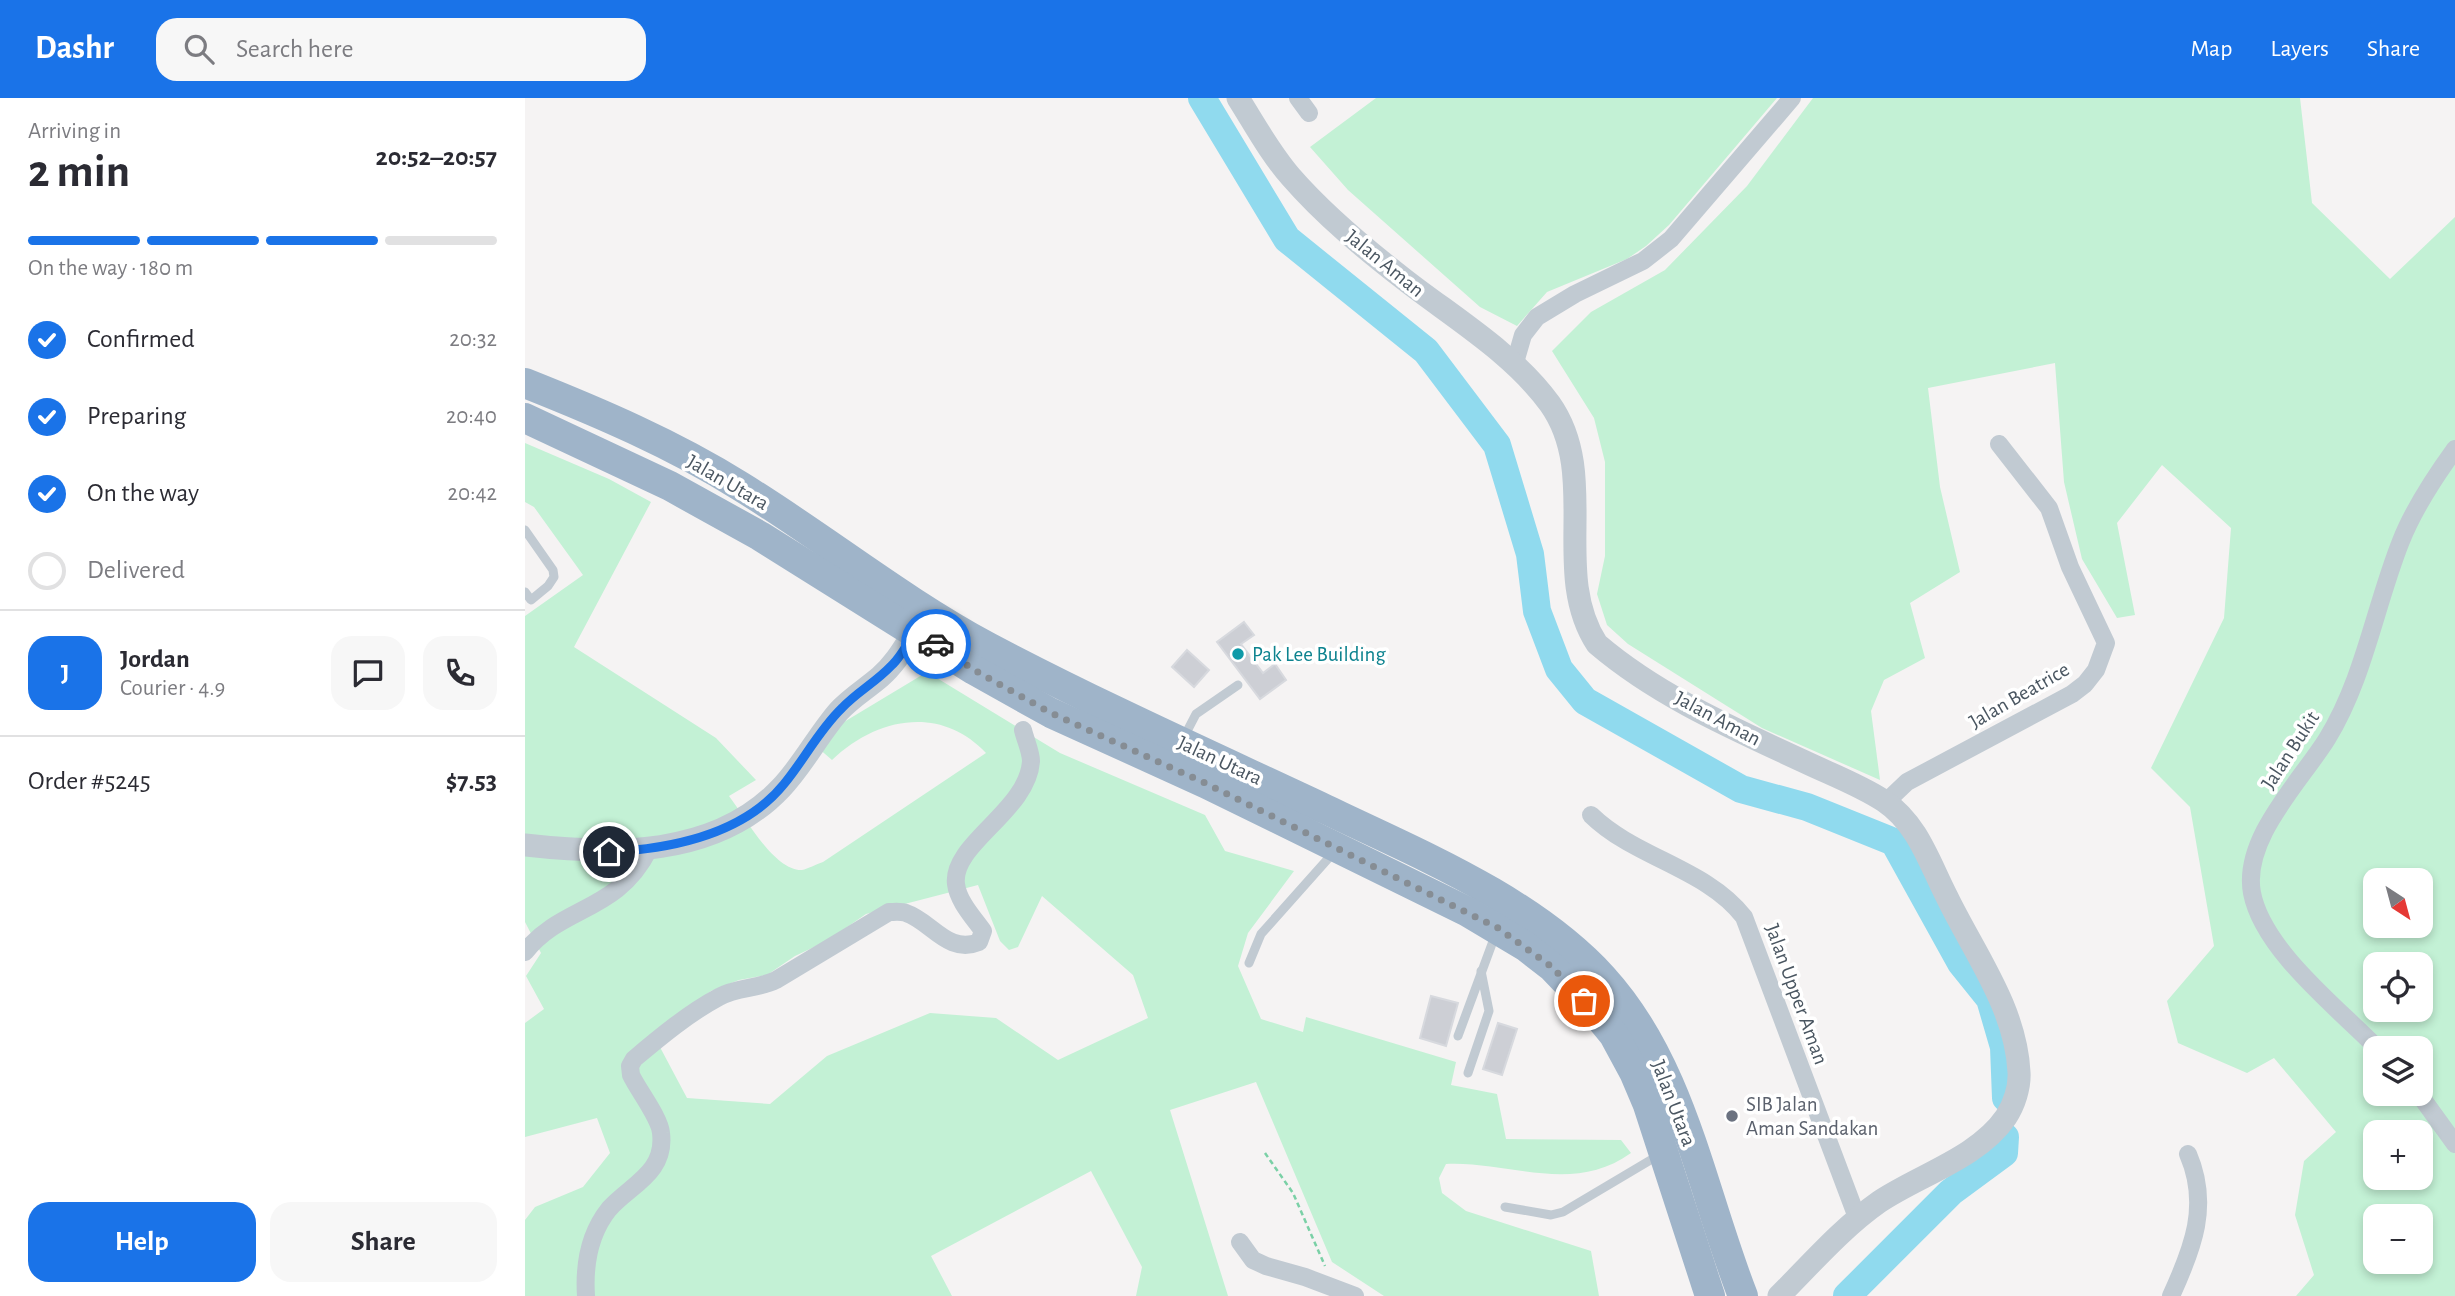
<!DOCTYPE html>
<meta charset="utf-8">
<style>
:root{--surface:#fff;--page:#f7f7f7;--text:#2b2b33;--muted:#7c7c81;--line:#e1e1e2;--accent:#1a73e8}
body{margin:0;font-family:"Alegreya Sans",sans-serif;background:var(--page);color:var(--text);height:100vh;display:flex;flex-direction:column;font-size:26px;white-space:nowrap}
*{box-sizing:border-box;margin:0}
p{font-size:23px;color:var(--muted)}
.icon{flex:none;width:38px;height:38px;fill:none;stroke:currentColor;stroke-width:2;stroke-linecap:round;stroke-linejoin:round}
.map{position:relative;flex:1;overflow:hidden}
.sheet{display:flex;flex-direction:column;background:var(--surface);width:525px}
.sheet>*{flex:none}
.needle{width:46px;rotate:144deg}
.fabs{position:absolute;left:1838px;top:770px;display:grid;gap:14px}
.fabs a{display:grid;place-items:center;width:70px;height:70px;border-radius:14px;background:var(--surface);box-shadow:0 4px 10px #0003;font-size:35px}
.pin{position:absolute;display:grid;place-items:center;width:60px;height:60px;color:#fff;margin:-30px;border:4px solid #fff;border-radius:50%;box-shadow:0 2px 7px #0007}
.courier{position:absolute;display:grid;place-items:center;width:70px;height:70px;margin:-35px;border:5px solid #1a73e8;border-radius:50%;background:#fff;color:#222;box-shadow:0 2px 9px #0007}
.headline em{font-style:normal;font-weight:700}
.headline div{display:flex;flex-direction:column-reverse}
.headline{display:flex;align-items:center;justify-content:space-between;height:119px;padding:0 28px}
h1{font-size:46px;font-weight:700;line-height:52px}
.bar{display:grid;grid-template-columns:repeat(4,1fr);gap:10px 7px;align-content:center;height:84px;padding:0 28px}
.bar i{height:9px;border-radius:5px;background:var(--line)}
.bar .current{background:var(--accent)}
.bar p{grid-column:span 4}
.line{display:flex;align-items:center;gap:18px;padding:0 28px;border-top:2px solid var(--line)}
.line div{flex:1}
.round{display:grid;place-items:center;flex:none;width:74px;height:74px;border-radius:21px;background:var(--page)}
ol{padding:0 28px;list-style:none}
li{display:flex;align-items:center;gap:21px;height:77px}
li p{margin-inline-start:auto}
li .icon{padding:7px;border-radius:50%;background:var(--accent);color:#fff;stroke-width:4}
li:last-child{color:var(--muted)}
li i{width:38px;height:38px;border:4px solid var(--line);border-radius:50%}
.action{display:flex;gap:14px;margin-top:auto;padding:14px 28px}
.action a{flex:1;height:80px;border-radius:21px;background:var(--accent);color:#fff;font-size:28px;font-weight:700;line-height:80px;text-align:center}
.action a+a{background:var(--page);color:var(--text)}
header{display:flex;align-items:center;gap:42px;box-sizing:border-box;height:98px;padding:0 35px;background:var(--accent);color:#fff}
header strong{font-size:33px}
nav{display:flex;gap:38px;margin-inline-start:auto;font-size:24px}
.search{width:490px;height:63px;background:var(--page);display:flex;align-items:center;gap:18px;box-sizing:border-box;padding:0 24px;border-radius:21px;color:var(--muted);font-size:26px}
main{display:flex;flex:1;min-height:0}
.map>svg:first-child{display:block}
.green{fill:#c3f1d5;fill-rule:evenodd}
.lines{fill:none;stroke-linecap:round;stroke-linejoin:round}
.river{stroke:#90daee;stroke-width:28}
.building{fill:#cdcfd5;stroke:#d7d9de;stroke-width:2}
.path{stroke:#7ad0a6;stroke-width:2.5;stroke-dasharray:5 3.5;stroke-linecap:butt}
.service{stroke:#c1cad2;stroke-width:9}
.minor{stroke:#c1cad2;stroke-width:18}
.tertiary{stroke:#c1cad2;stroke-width:23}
.trunk{stroke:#9fb4c9;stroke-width:30}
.done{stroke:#868d94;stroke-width:7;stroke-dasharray:0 12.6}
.route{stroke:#1a73e8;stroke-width:9}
.culture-dot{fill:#0f9aa8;stroke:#fff;stroke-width:2.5}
.worship-dot{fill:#6b7280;stroke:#fff;stroke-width:2.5}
.labels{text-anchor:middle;stroke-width:7;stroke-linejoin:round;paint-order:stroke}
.street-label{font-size:21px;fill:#4a5661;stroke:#fff}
.culture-label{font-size:21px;fill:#0d838f;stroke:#fff;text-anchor:start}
.worship-label{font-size:21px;fill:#5b616d;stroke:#fff;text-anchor:start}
</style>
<header>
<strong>Dashr</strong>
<div class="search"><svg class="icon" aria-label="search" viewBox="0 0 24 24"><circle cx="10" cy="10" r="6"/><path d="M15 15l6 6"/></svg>Search here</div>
<nav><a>Map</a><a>Layers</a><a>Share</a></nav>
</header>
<main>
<section class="sheet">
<div class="headline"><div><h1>2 min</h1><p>Arriving in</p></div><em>20:52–20:57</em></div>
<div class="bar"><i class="current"></i><i class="current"></i><i class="current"></i><i></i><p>On the way · 180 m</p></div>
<ol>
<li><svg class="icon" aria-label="check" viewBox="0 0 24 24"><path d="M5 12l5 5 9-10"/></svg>Confirmed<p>20:32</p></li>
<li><svg class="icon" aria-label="check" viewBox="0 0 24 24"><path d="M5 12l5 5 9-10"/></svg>Preparing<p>20:40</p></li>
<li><svg class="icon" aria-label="check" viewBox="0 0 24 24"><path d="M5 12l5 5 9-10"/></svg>On the way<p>20:42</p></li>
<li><i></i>Delivered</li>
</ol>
<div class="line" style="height:126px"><b class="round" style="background:var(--accent);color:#fff">J</b><div><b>Jordan</b><p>Courier · 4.9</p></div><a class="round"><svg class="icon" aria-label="chat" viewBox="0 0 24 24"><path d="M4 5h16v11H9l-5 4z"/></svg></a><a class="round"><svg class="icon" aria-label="phone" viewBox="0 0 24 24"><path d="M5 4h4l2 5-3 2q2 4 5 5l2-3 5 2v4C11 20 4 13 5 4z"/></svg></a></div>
<div class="line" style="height:91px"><div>Order #5245</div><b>$7.53</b></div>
<div class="action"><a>Help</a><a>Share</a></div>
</section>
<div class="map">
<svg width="1930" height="1198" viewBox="0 0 1930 1198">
<rect width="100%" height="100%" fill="#f5f3f3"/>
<g class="green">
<path d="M 851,0 L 1252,0 L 1144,127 L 1121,148 L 1102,161 L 1022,194 L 992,228 L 955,209 L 823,92 L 785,49 Z"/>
<path d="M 1288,0 L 1775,0 L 1787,105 L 1865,181 L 1930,119 L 1930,1198 L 1771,1198 L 1789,1177 L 1770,1117 L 1779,1063 L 1811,1034 L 1749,960 L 1722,975 L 1653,945 L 1642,903 L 1689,848 L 1665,709 L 1626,670 L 1699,520 L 1706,430 L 1637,367 L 1592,425 L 1610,517 L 1592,520 L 1557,461 L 1539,384 L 1530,265 L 1403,290 L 1415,389 L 1435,474 L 1385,505 L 1400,560 L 1359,582 L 1346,613 L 1355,682 L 1237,630 L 1103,546 L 1082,527 L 1072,496 L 1080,458 L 1080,364 L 1069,320 L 1027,253 L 1066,214 L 1140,172 L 1222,88 ZM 1850,782 L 1895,782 L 1895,828 L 1850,828 ZM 1850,866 L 1895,866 L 1895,912 L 1850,912 ZM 1850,950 L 1895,950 L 1895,996 L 1850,996 ZM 1850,1034 L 1895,1034 L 1895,1080 L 1850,1080 ZM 1850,1118 L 1895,1118 L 1895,1164 L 1850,1164 Z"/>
<path d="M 0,345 L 84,381 L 126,404 L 49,549 L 191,640 L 231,682 L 204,698 C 220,719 249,773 277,772 C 283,771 291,766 298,764 L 461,655 C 416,607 352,619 307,662 L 292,649 L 309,630 L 402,574 L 535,655 L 680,717 L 700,753 L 769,773 L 723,835 L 713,868 L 736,921 L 778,934 L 781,919 L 931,964 L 926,987 L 972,996 L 981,1041 L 1096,1042 L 1106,1055 C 1048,1097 984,1063 921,1066 L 914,1080 L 917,1095 L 941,1113 L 1066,1153 L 1074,1198 L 859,1198 L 807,1164 L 731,984 L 645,1012 L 703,1198 L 611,1198 L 617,1169 L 566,1073 L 406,1158 L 427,1198 L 0,1198 L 0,1122 L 10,1109 L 58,1089 L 85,1055 L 72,1020 L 0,1039 L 0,925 L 19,911 L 1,878 L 16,855 L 0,824 L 0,518 L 58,477 L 9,409 L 0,404 ZM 453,787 L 475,843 L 484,852 L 493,849 L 517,798 L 608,877 L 623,920 L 533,962 L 471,920 L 405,915 L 302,958 L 245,1006 L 162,1000 L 128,936 L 186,893 L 214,882 L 242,877 L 270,858 L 302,843 L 341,816 Z"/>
</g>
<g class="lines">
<g class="river">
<path d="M 677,0 L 762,141 L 901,253 L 972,347 L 1005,456 L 1012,513 L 1034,571 L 1060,603 L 1216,691 L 1282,709 L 1369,744 L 1436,865 L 1465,901 L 1479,949 L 1481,1000"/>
<path d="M 1322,1198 L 1426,1094 L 1479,1055 L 1480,1039"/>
</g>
</g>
<g class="building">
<path d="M 719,524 L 729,537 L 716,546 L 738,575 L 750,566 L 761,582 L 735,601 L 692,544 Z"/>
<path d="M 662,552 L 684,572 L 669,589 L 647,569 Z"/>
<path d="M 906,898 L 933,905 L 921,948 L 895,940 Z"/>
<path d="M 973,925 L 992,931 L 977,977 L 958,971 Z"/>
</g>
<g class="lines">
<path class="path" d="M 740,1055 L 768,1095 L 800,1168"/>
<g class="service">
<path d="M 0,432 L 28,472 L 29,479 L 23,488 L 6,502 L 0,494"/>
<path d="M 659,639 L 671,616 L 713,587"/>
<path d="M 724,865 L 736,836 L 809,754"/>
<path d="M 933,938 L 971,835"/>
<path d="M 943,975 L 964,913 L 956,873"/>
<path d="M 980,1109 L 1026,1117 L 1038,1114 L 1134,1057"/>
</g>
<g class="minor">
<path d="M 773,0 L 784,15"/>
<path d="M 989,268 L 998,237 L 1012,219 L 1050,196 L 1118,163 L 1146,141 L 1267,0"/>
<path d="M 1361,704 L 1382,684 L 1547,596 L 1560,586 L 1571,572 L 1581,545 L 1545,469 L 1524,410 L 1474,346"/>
<path d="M 1066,717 C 1110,760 1181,770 1219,819 L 1333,1122"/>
<path d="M 0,854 C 37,807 92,815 124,751"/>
<path d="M 1852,950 C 1813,910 1738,852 1727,795 C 1717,741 1775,684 1802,641 C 1839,581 1850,508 1876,443 C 1889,410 1909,380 1930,351"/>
<path d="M 1894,996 L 1930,1046"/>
<path d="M 715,1144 L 728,1162 L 741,1168 L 780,1179 L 830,1198"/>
<path d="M 61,1198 C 59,1167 64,1136 84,1111 C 105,1087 141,1075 136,1035 C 135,1020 113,992 106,977 L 105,968 L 109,961 C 135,939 164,915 194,899 C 212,889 233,891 251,882 L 364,814 C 369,814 376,813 381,815 C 406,823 423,857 454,844 L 458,833 C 448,819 433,803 431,786 C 426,746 503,713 506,663 C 506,654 500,641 498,632"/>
<path d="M 1646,1198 C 1668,1150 1685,1107 1663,1056"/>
</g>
<g class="tertiary">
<path d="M 713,0 C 730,27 745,55 766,79 C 800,118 840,151 880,182 C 929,220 988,255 1025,306 C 1076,378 1025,474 1072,546 C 1133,598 1207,630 1278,663 C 1305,676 1335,687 1359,703 C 1393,726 1404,764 1422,799 C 1449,855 1491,910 1494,974 C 1495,989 1489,1007 1481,1019 C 1453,1060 1394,1077 1354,1104 C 1317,1130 1286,1166 1254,1198"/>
<path d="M 0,747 C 87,757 190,760 256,690 C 278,667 293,637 314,613 C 326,600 341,591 355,579 C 370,566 379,550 390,533"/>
</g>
<g class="trunk">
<path d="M 0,285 C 73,314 148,346 215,388 C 298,439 377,503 463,549 C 573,607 687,658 800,711 C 894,756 1007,802 1078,880 C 1157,967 1176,1091 1218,1198"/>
<path d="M 0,320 L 145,388 L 235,438 L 449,572 L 526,615 L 680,685 L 943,814 L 1000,848 L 1027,869 L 1071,915 L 1089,937 L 1109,974 L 1123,1007 L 1185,1198"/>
</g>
</g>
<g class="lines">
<path class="done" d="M 411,546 L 449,572 L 526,615 L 680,685 L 973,830 L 1027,869 L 1059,903"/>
<path class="route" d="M 84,754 C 144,751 218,737 259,686 C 279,662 294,632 317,610 C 332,594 351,584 366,568 C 376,559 383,545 390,533 L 411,546"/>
</g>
<circle class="culture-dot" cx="713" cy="556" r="7"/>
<circle class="worship-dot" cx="1207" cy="1018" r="7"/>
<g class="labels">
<g class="street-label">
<text transform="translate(860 165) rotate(39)" y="7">Jalan Aman</text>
<text transform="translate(203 384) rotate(30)" y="7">Jalan Utara</text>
<text transform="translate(1494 597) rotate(-30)" y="7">Jalan Beatrice</text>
<text transform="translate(1193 620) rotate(28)" y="7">Jalan Aman</text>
<text transform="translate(1765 652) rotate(-57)" y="7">Jalan Bukit</text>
<text transform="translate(695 662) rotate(25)" y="7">Jalan Utara</text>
<text transform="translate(1272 896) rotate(70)" y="7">Jalan Upper Aman</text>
<text transform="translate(1149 1005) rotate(69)" y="7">Jalan Utara</text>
</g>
<g class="culture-label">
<text x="727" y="563">Pak Lee Building</text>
</g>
<g class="worship-label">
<text x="1221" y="1013">SIB Jalan<tspan x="1221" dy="24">Aman Sandakan</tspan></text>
</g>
</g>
</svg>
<div class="fabs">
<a><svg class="needle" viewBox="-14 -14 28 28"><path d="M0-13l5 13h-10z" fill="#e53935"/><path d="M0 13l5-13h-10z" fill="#7c7c81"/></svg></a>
<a><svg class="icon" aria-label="locate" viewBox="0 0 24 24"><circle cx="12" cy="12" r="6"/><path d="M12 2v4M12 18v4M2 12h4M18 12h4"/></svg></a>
<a><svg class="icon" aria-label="layers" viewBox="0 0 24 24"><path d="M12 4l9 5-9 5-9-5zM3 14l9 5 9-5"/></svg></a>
<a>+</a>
<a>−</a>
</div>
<div class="pin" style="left:1059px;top:903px;background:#ea580c"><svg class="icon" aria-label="bag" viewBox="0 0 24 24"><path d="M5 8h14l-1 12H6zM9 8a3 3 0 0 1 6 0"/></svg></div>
<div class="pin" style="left:84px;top:754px;background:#1f2937"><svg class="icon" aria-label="home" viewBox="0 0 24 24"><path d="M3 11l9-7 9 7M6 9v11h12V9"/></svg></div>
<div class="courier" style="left:411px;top:546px"><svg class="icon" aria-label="car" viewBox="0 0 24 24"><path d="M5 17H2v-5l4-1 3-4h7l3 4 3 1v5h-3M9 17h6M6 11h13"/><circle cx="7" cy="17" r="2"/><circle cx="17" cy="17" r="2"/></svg></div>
</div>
</main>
